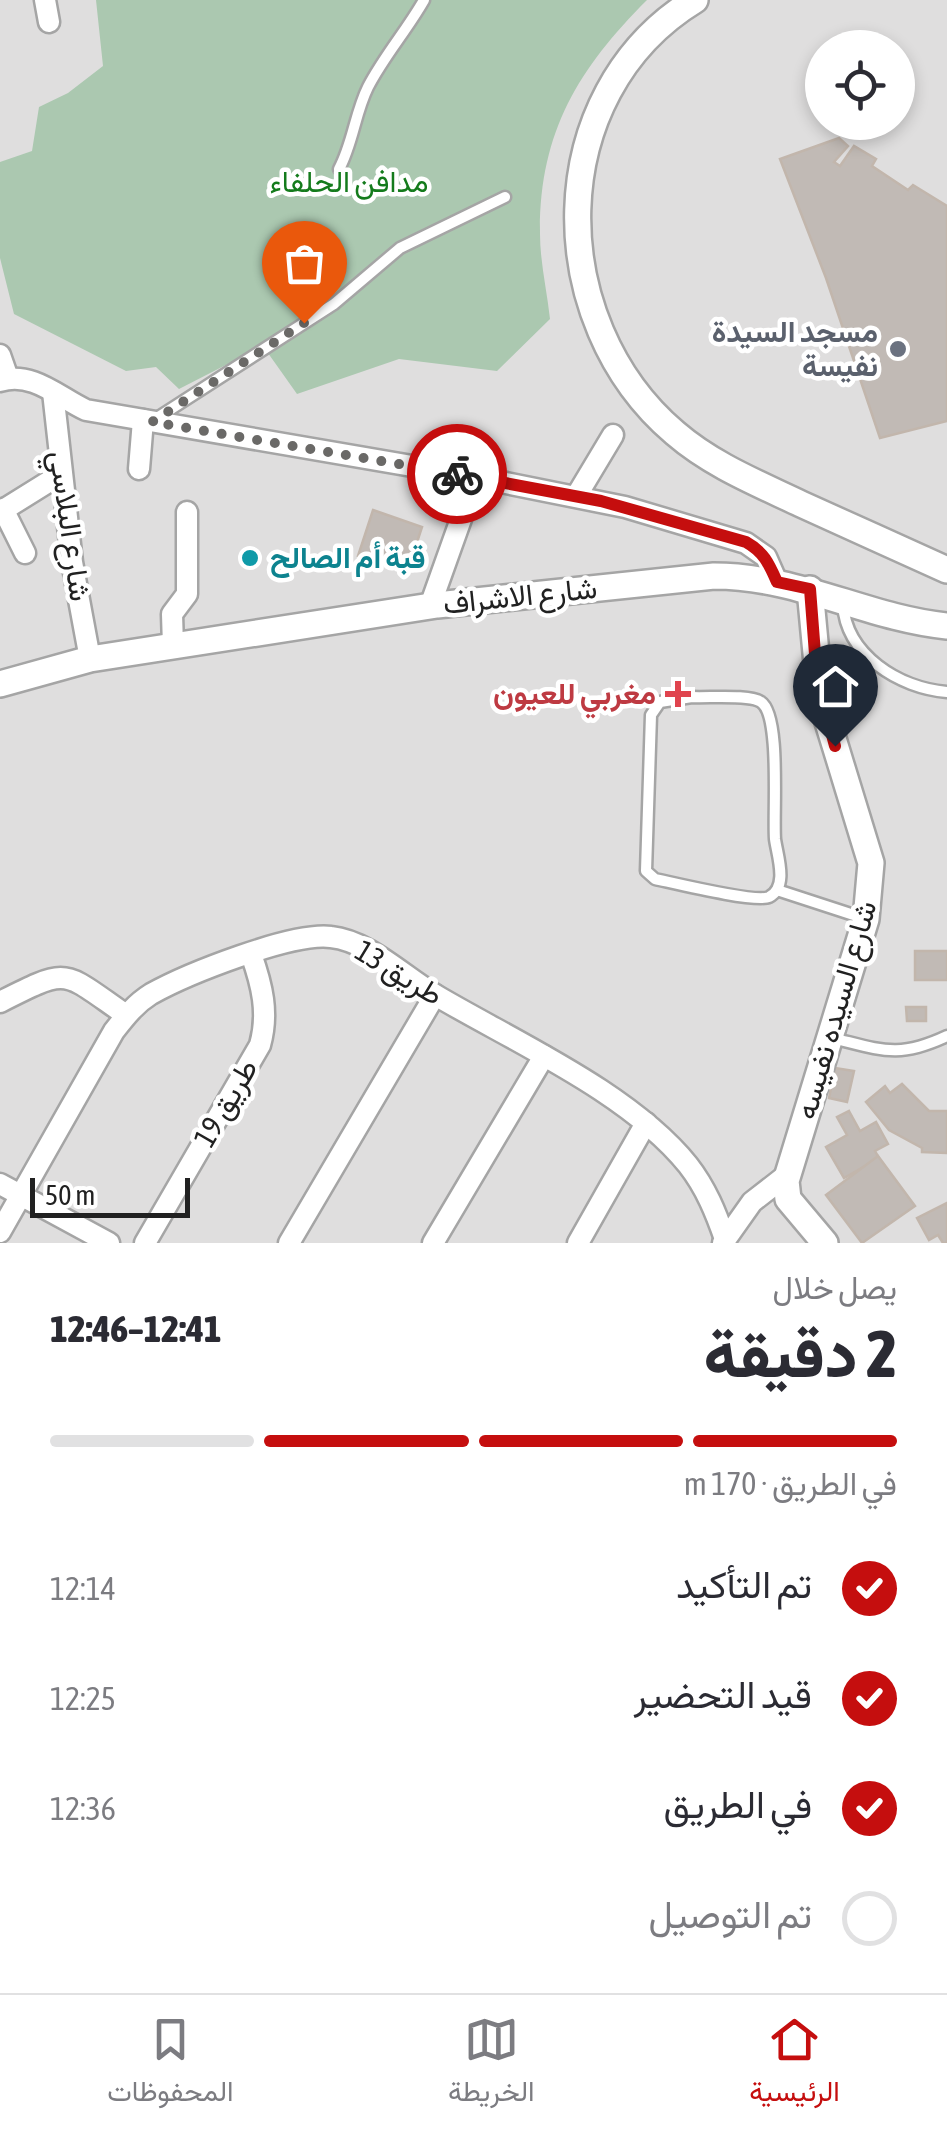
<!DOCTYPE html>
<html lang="ar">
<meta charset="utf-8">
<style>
:root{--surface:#fff;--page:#f7f7f7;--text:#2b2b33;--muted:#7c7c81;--line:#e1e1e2;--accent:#c50e0e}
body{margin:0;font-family:"Asap Condensed",Vazirmatn,sans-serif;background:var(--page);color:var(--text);direction:rtl;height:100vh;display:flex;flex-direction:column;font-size:38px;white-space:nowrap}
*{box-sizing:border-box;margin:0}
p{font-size:32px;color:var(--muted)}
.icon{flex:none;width:55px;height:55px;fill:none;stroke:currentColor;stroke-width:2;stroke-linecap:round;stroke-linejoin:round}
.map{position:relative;height:1243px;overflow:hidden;direction:ltr}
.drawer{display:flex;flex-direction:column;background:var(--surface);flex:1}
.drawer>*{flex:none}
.tools{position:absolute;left:805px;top:30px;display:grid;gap:20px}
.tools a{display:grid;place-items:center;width:110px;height:110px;border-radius:50%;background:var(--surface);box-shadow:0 5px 15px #0003;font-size:50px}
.scale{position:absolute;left:30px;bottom:25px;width:160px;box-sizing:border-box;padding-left:10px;border:5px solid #212121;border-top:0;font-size:28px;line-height:35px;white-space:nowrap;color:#212121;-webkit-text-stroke:8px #fff;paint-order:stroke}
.pin{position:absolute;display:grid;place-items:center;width:85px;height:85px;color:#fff;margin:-102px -42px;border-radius:50% 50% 50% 0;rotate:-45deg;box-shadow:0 0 10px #0007}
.pin .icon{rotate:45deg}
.courier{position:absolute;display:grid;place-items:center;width:100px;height:100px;margin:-50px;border:8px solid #c50e0e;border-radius:50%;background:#fff;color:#222;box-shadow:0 2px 12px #0007}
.summary em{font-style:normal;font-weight:800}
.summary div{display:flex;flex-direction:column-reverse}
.summary{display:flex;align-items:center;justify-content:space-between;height:170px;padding:0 50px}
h1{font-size:65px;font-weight:800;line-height:75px}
.bar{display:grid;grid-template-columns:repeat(4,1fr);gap:15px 10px;align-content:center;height:120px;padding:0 50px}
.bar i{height:12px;border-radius:8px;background:var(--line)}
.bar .on{background:var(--accent)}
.bar p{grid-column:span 4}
ol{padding:0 50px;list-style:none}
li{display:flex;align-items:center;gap:30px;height:110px}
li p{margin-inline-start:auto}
li .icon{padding:10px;border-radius:50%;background:var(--accent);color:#fff;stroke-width:4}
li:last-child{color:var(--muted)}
li i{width:55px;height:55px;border:5px solid var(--line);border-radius:50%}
.dock{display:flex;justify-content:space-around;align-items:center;height:140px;border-top:2px solid var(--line);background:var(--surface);font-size:28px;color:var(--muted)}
.dock a{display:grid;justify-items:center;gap:5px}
.dock .on{color:var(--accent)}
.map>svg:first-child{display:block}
.residential{fill:#dfdede;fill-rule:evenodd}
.cemetery{fill:#abc8b0}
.building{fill:#c1bab5;stroke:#c2b6ac;stroke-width:2.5}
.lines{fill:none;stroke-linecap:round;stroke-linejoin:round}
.service-casing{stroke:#a5a5a5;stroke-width:15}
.minor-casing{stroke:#a5a5a5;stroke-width:25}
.tertiary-casing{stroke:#a5a5a5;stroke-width:30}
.service{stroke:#fff;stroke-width:10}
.minor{stroke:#fff;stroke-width:20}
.tertiary{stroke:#fff;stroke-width:25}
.done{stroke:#6a6967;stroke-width:10;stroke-dasharray:0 18}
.route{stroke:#c50e0e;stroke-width:12}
.worship-dot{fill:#6b7280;stroke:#fff;stroke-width:4}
.culture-dot{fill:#0f9aa8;stroke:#fff;stroke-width:4}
.health-dot{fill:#e0444e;stroke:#fff;stroke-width:4}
.labels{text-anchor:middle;stroke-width:9;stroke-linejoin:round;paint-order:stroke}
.park-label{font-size:30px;fill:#147b1c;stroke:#fff}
.worship-label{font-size:30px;font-weight:bold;fill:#5b616d;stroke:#fff;text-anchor:end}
.street-label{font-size:30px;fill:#212121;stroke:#fff}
.culture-label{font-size:30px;font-weight:bold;fill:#0d838f;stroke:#fff;text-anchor:start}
.health-label{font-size:30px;font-weight:bold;fill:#be3a42;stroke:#fff;text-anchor:end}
</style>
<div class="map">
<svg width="947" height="1243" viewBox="0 0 947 1243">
<rect width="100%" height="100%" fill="#f1eee9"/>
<path class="residential" d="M 0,0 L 947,0 L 947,1243 L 0,1243 ZM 822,48 L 898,48 L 898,122 L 822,122 Z"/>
<path class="cemetery" d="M 96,0 L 647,0 C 578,69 539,133 540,234 C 540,262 547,291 550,319 L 497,371 L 399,359 L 297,394 L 263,346 L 179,389 L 156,367 L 126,371 L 14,314 L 0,258 L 0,162 L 32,151 L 39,107 L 68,93 L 103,66 Z"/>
<g class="building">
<path d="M 839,138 L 848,146 L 834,162 L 840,166 L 854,146 L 876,159 L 872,166 L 908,190 L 913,185 L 947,206 L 947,421 L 880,438 L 826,278 L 780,159 Z"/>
<path d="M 373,510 L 422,527 L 407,573 L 358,556 Z"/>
<rect x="915" y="951" width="32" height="29"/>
<path d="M 906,1007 L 926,1007 L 926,1021 L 907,1021 Z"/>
<path d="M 835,1068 L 854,1071 L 847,1102 L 829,1098 Z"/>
<path d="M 902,1084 L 929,1111 L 947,1111 L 947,1153 L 922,1152 L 922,1148 L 889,1130 L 866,1102 L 885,1086 L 890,1093 Z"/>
<path d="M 849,1111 L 860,1131 L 876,1122 L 888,1144 L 875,1151 L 879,1158 L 844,1178 L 826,1147 L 847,1135 L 837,1117 Z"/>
<path d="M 878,1156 L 915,1206 L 862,1243 L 826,1195 Z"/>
<path d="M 947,1203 L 947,1243 L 943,1243 L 938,1235 L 929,1240 L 917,1218 Z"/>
</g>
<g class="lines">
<defs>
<g id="service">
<path d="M 339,169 C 353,143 355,113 368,87 C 384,56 407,30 424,0"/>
<path d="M 157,418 L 334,304 L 400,248 L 505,197"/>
<path d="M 843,604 C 846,655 899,688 947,692"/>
<path d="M 692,697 C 708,698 750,694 761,702 C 781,715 773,813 775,839 C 777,855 789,887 769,897 C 756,903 674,883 655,879 L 646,871 L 651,715 L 660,702 Z"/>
<path d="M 777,890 L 866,919"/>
<path d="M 832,1038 C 882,1050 898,1059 947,1036"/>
</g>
<g id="minor">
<path d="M 45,0 L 49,22"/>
<path d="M 0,355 L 8,378"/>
<path d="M 0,381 C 33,371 58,397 86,410 L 476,477 L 625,507 L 746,543 L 766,557 L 777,582"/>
<path d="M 53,392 L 72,562 L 90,659"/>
<path d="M 139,469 L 143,420"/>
<path d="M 577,495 L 613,435"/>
<path d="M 3,509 L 25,553"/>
<path d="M 0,512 L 61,474"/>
<path d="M 430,606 L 476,477"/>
<path d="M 173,646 L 172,614 L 187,594 L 187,512"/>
<path d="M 0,1002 C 71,966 62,971 126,1015"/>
<path d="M 0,1184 L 109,1243"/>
<path d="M 0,1232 L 114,1031 C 125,1017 135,1004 151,994 C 187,974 292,932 331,937 C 369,941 404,977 437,996 C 515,1042 630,1093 688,1165 C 706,1188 716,1213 725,1239"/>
<path d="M 145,1243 L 260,1045 C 269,1013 262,985 251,954"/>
<path d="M 289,1243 L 435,995"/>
<path d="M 433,1243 L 544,1056"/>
<path d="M 578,1243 L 646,1123"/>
<path d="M 723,1243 L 752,1202 L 788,1174"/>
</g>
<g id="tertiary">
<path d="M 695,0 C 541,94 543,321 675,433 C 712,465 757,483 801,504 C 850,526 898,548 947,570"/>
<path d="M 810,589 L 820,696 L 871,863 L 866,919 L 786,1181 L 788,1199 L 825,1243"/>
<path d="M 0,684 L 90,659 L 437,605 L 714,576 C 798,576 867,618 947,626"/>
</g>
</defs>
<use href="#service" class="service-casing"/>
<use href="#minor" class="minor-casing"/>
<use href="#tertiary" class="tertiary-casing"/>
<use href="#service" class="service"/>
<use href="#minor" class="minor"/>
<use href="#tertiary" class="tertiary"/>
</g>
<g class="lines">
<path class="done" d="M 304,323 L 152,422 L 457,474"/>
<path class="route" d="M 457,474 L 601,501 L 746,542 C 764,552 769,564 777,582 L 810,589 L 817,680 L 835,746"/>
</g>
<circle class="worship-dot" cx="898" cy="349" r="10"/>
<circle class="culture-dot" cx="250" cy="558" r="10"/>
<path class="health-dot" d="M673 679h10v10h10v10h-10v10h-10v-10h-10v-10h10z"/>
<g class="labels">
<g class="park-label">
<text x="349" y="192">مدافن الحلفاء</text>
</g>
<g class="worship-label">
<text x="878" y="342">مسجد السيدة<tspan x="878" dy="34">نفيسة</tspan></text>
</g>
<g class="street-label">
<text transform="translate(70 526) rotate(82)" y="10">شارع البلاسي</text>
<text transform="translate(520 596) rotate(-6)" y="10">شارع الاشراف</text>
<text transform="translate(399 973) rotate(31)" y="10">طريق 13</text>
<text transform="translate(836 1010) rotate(-74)" y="10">شارع السيده نفيسه</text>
<text transform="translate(226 1103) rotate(-60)" y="10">طريق 19</text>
</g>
<g class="culture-label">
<text x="270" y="568">قبة أم الصالح</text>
</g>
<g class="health-label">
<text x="656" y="704">مغربي للعيون</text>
</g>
</g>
</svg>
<div class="tools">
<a><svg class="icon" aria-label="locate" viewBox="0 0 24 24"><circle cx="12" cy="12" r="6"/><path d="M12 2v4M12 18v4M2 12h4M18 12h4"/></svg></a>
</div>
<div class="scale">50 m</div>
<div class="pin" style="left:304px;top:323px;background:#ea580c"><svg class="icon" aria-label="bag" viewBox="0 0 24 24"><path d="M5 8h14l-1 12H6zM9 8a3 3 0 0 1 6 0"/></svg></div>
<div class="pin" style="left:835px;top:746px;background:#1f2937"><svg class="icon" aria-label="home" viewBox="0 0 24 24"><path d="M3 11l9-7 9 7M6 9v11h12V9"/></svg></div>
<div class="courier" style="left:457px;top:474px"><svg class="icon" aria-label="bike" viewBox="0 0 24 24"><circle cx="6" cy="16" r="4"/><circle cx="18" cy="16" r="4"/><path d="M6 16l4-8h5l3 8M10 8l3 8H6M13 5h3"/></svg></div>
</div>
<section class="drawer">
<div class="summary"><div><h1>2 دقيقة</h1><p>يصل خلال</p></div><em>12:41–12:46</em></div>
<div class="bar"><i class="on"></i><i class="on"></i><i class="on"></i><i></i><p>في الطريق · 170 m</p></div>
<ol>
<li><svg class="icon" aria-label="check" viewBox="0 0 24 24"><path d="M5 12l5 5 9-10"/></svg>تم التأكيد<p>12:14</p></li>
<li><svg class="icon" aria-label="check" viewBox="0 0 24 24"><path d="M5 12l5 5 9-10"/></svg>قيد التحضير<p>12:25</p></li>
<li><svg class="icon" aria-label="check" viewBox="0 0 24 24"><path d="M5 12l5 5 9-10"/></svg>في الطريق<p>12:36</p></li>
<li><i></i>تم التوصيل</li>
</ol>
</section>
<nav class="dock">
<a class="on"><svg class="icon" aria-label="home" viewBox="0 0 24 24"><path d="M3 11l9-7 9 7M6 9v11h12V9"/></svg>الرئيسية</a>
<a><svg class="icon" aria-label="map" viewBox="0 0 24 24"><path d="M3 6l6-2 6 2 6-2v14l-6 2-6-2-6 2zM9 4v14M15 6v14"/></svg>الخريطة</a>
<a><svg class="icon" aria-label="saved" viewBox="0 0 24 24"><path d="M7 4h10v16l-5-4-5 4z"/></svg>المحفوظات</a>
</nav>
